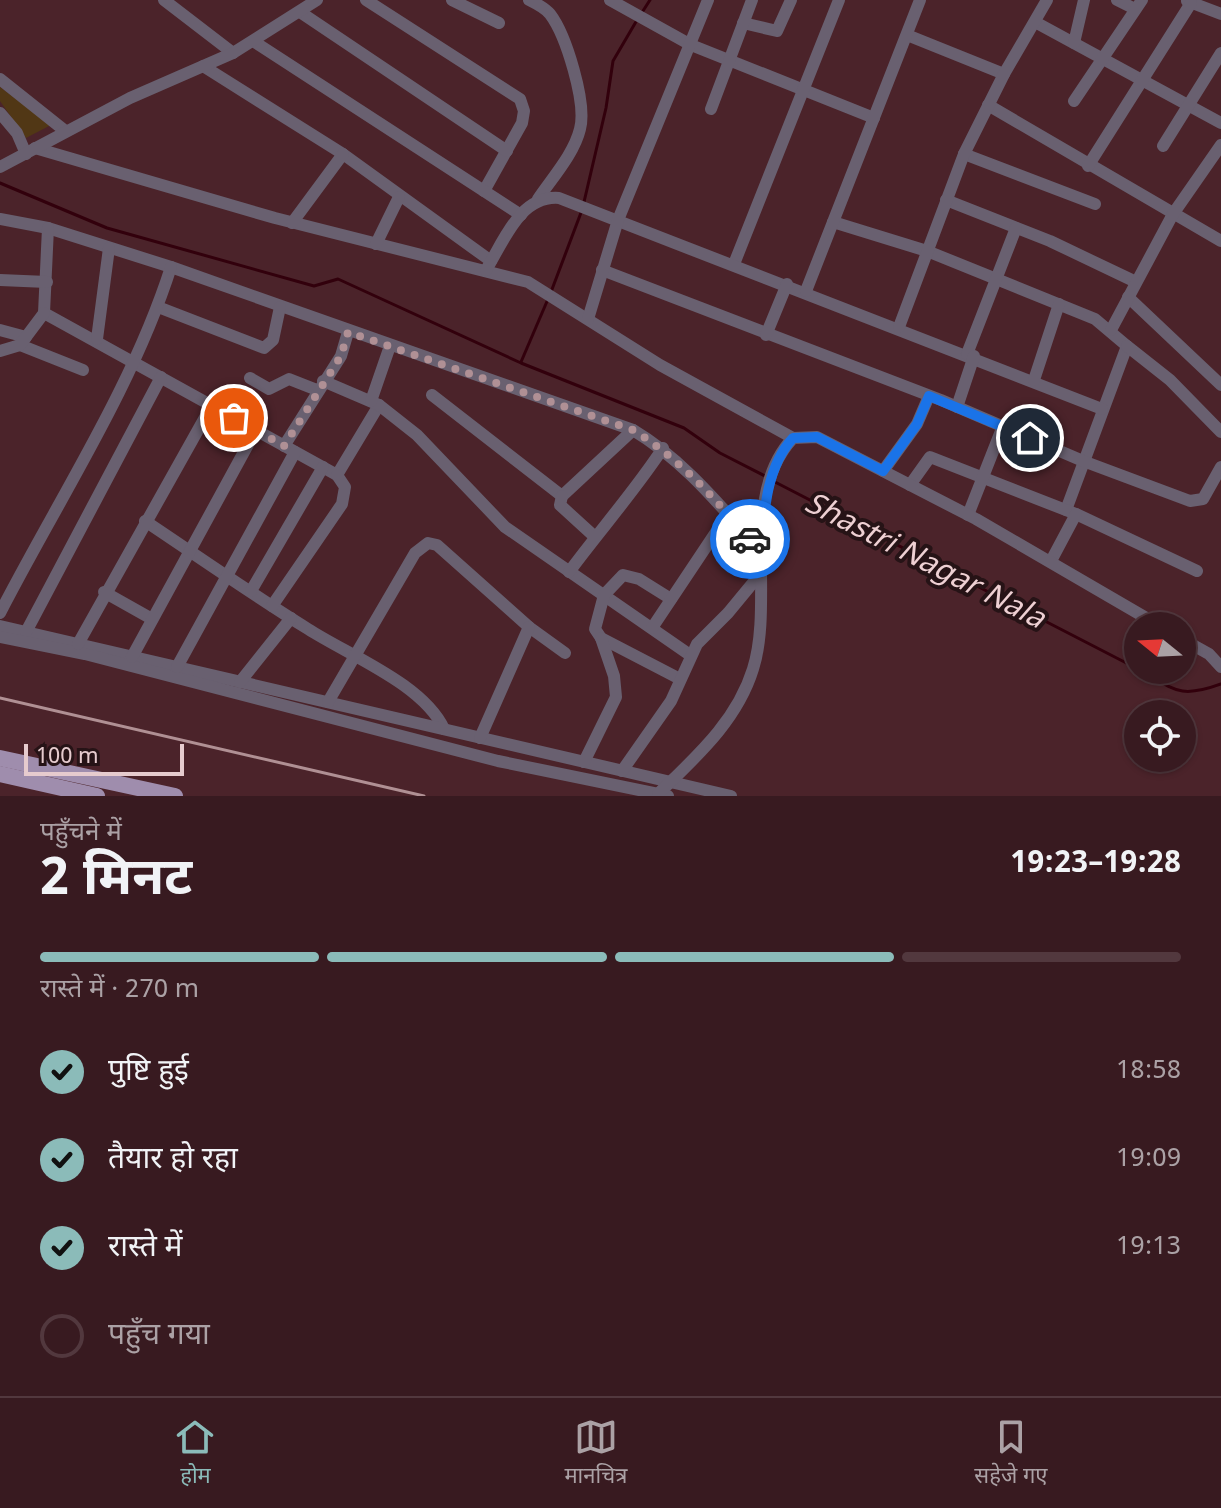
<!DOCTYPE html>
<html lang="hi">
<meta charset="utf-8">
<style>
:root{--surface:#381a20;--page:#43272d;--text:#f1f3f6;--muted:#aba1a5;--line:#52383e;--accent:#8bbbb9}
body{margin:0;font-family:Georgia,"Noto Sans Devanagari",serif;background:var(--page);color:var(--text);height:100vh;display:flex;flex-direction:column;font-size:30px;white-space:nowrap}
*{box-sizing:border-box;margin:0}
p{font-size:26px;color:var(--muted)}
.icon{flex:none;width:44px;height:44px;fill:none;stroke:currentColor;stroke-width:2;stroke-linecap:round;stroke-linejoin:round}
.map{position:relative;height:796px;overflow:hidden}
.sheet{display:flex;flex-direction:column;background:var(--surface);flex:1}
.sheet>*{flex:none}
.needle{width:52px;rotate:288deg}
.buttons{position:absolute;left:1124px;top:612px;display:grid;gap:16px}
.buttons a{display:grid;place-items:center;width:72px;height:72px;border-radius:50%;background:var(--surface);box-shadow:0 2px 6px #0004,0 0 0 2px var(--line);font-size:40px}
.scale{position:absolute;left:24px;bottom:20px;width:160px;box-sizing:border-box;padding-left:8px;border:4px solid #e6cbce;border-top:0;font-size:22px;line-height:28px;white-space:nowrap;color:#e6cbce;-webkit-text-stroke:6px #261316;paint-order:stroke}
.pin{position:absolute;display:grid;place-items:center;width:68px;height:68px;color:#fff;margin:-34px;border:4px solid #fff;border-radius:50%;box-shadow:0 2px 8px #0007}
.courier{position:absolute;display:grid;place-items:center;width:80px;height:80px;margin:-40px;border:6px solid #1a73e8;border-radius:50%;background:#fff;color:#222;box-shadow:0 2px 10px #0007}
.head em{font-style:normal;font-weight:700}
.head div{display:flex;flex-direction:column-reverse}
.head{display:flex;align-items:center;justify-content:space-between;height:136px;padding:0 40px}
h1{font-size:52px;font-weight:700;line-height:60px}
.bar{display:grid;grid-template-columns:repeat(4,1fr);gap:12px 8px;align-content:center;height:96px;padding:0 40px}
.bar i{height:10px;border-radius:6px;background:var(--line)}
.bar .on{background:var(--accent)}
.bar p{grid-column:span 4}
ol{padding:0 40px;list-style:none}
li{display:flex;align-items:center;gap:24px;height:88px}
li p{margin-inline-start:auto}
li .icon{padding:8px;border-radius:50%;background:var(--accent);color:#111;stroke-width:4}
li:last-child{color:var(--muted)}
li i{width:44px;height:44px;border:4px solid var(--line);border-radius:50%}
.dock{display:flex;justify-content:space-around;align-items:center;height:112px;border-top:2px solid var(--line);background:var(--surface);font-size:22px;color:var(--muted)}
.dock a{display:grid;justify-items:center;gap:4px}
.dock .on{color:var(--accent)}
.map>svg:first-child{display:block}
.green{fill:#513715}
.lines{fill:none;stroke-linecap:round;stroke-linejoin:round}
.stream{stroke:#32000c;stroke-width:3}
.minor{stroke:#696070;stroke-width:12}
.major{stroke:#9f8dad;stroke-width:16}
.rail{stroke:#b09094;stroke-width:3}
.done{stroke:#b09095;stroke-width:8;stroke-dasharray:0 14.4}
.route{stroke:#1a73e8;stroke-width:10}
.labels{text-anchor:middle;stroke-width:8;stroke-linejoin:round;paint-order:stroke}
.water-label{font-size:30px;font-style:italic;fill:#eed0d3;stroke:#261316}
</style>
<div class="map">
<svg width="1221" height="796" viewBox="0 0 1221 796">
<rect width="100%" height="100%" fill="#4b232a"/>
<path class="green" d="M 0,87 L 51,125 L 26,138 L 0,101 Z"/>
<g class="lines">
<g class="stream">
<path d="M 641,14 L 650,0"/>
<path d="M 0,183 L 107,228 L 314,286 L 338,279 L 521,363 L 684,428 L 720,453 L 769,478"/>
<path d="M 584,202 L 606,108 L 613,61 L 637,20"/>
<path d="M 551,292 L 582,210"/>
<path d="M 521,362 L 548,299"/>
<path d="M 775,482 L 1138,669"/>
<path d="M 1140,670 C 1175,690 1180,699 1221,684"/>
</g>
<g class="minor">
<path d="M 164,0 L 233,53"/>
<path d="M 366,0 L 520,99 L 524,111 L 522,123 L 484,191"/>
<path d="M 452,0 L 499,23"/>
<path d="M 529,0 C 537,4 544,7 550,14 C 566,35 587,103 580,129 C 574,154 552,178 538,199"/>
<path d="M 610,0 L 691,45 L 874,118"/>
<path d="M 1117,0 L 1135,9"/>
<path d="M 1187,1 L 1221,14"/>
<path d="M 300,12 L 507,151"/>
<path d="M 1035,22 L 1221,123"/>
<path d="M 743,23 L 777,31 L 791,0"/>
<path d="M 907,35 L 1004,74"/>
<path d="M 253,41 L 521,215"/>
<path d="M 1074,43 L 1084,0"/>
<path d="M 203,66 L 343,154 L 491,261"/>
<path d="M 0,79 L 64,130"/>
<path d="M 1074,101 L 1142,0"/>
<path d="M 988,105 L 1221,241"/>
<path d="M 711,109 L 752,0"/>
<path d="M 0,113 L 17,133 L 26,154"/>
<path d="M 1163,146 L 1221,53"/>
<path d="M 35,148 L 275,218 L 528,282 L 660,365 L 793,438"/>
<path d="M 964,154 L 1095,204"/>
<path d="M 1088,166 L 1191,3"/>
<path d="M 0,167 L 130,98 L 233,53 L 317,0"/>
<path d="M 946,200 L 1050,241 L 1136,282"/>
<path d="M 0,219 L 48,228 L 171,267 L 633,430 C 685,461 721,507 761,551"/>
<path d="M 833,222 L 927,251 L 1095,319 L 1127,346 L 1066,510"/>
<path d="M 292,223 L 343,154"/>
<path d="M 48,228 L 44,313 L 337,475 L 379,405"/>
<path d="M 376,244 L 399,197"/>
<path d="M 734,264 L 839,0"/>
<path d="M 486,270 C 504,241 520,195 559,198 L 1102,409"/>
<path d="M 602,270 L 941,400 L 1083,461 L 1190,501 L 1203,499 L 1221,467"/>
<path d="M 0,280 L 47,282"/>
<path d="M 806,291 L 920,0"/>
<path d="M 1128,297 L 1221,385"/>
<path d="M 158,307 L 264,348 L 273,340 L 280,307"/>
<path d="M 588,319 L 618,220 L 708,0"/>
<path d="M 899,327 L 964,154 L 1004,74 L 1047,0"/>
<path d="M 0,330 L 26,337"/>
<path d="M 1111,330 L 1173,214 L 1221,145"/>
<path d="M 766,335 L 787,284"/>
<path d="M 97,339 L 109,248"/>
<path d="M 20,345 L 83,370"/>
<path d="M 1127,346 L 1170,380 L 1221,432"/>
<path d="M 0,351 L 20,345 L 44,313"/>
<path d="M 967,354 L 1016,228"/>
<path d="M 250,378 L 269,389 L 289,379 L 317,390"/>
<path d="M 1034,380 L 1059,304"/>
<path d="M 323,381 L 379,405 L 417,435 L 505,527 L 690,655"/>
<path d="M 432,395 L 562,496 L 633,430"/>
<path d="M 371,401 L 390,346"/>
<path d="M 957,407 L 974,356"/>
<path d="M 284,446 L 341,356 L 348,332"/>
<path d="M 883,471 L 917,424 L 929,396"/>
<path d="M 910,485 L 930,457 L 1076,514 L 1197,571"/>
<path d="M 562,496 L 560,505 L 595,537"/>
<path d="M 968,515 L 1003,426"/>
<path d="M 145,521 C 199,557 253,595 308,629 C 350,656 423,684 444,729"/>
<path d="M 1051,561 L 1076,514"/>
<path d="M 569,572 C 600,530 634,492 663,448"/>
<path d="M 251,591 L 323,467"/>
<path d="M 104,592 L 152,619"/>
<path d="M 671,599 L 639,579 L 623,575 L 604,595 L 595,629 L 601,638 L 680,679"/>
<path d="M 272,606 L 342,504 L 345,487 L 337,475"/>
<path d="M 0,613 C 58,500 132,389 171,267"/>
<path d="M 0,626 L 731,796"/>
<path d="M 652,628 L 728,514"/>
<path d="M 26,632 L 161,377"/>
<path d="M 0,637 L 85,654 L 498,761 L 668,796"/>
<path d="M 1182,639 L 1209,654 L 1221,667"/>
<path d="M 78,644 L 212,405"/>
<path d="M 132,657 L 256,430"/>
<path d="M 177,667 L 295,452"/>
<path d="M 240,682 L 291,618"/>
<path d="M 328,702 L 415,553 L 428,543 L 437,545 L 529,627 L 565,653"/>
<path d="M 480,738 L 529,627"/>
<path d="M 584,762 L 616,697 L 614,676 L 601,638"/>
<path d="M 622,771 L 671,701 L 697,644 L 728,613 L 761,573"/>
<path d="M 658,794 C 696,757 737,721 753,669 C 775,600 739,495 793,438 L 817,437 L 976,519 L 1160,626"/>
</g>
<g class="major">
<path d="M 0,758 L 175,796"/>
<path d="M 0,774 L 97,796"/>
</g>
<path class="rail" d="M 0,698 L 424,796"/>
</g>
<g class="lines">
<path class="done" d="M 234,418 L 284,446 L 341,356 L 348,332 L 633,430 C 680,459 714,498 750,539"/>
<path class="route" d="M 750,539 L 761,551 C 764,513 766,467 793,438 L 817,437 L 883,471 L 917,424 L 929,396 L 1030,438"/>
</g>
<g class="labels">
<g class="water-label">
<text transform="translate(925 560) rotate(27)" y="10">Shastri Nagar Nala</text>
</g>
</g>
</svg>
<div class="buttons">
<a><svg class="needle" viewBox="-14 -14 28 28"><path d="M0-13l5 13h-10z" fill="#e53935"/><path d="M0 13l5-13h-10z" fill="#aba1a5"/></svg></a>
<a><svg class="icon" aria-label="locate" viewBox="0 0 24 24"><circle cx="12" cy="12" r="6"/><path d="M12 2v4M12 18v4M2 12h4M18 12h4"/></svg></a>
</div>
<div class="scale">100 m</div>
<div class="pin" style="left:234px;top:418px;background:#ea580c"><svg class="icon" aria-label="bag" viewBox="0 0 24 24"><path d="M5 8h14l-1 12H6zM9 8a3 3 0 0 1 6 0"/></svg></div>
<div class="pin" style="left:1030px;top:438px;background:#1f2937"><svg class="icon" aria-label="home" viewBox="0 0 24 24"><path d="M3 11l9-7 9 7M6 9v11h12V9"/></svg></div>
<div class="courier" style="left:750px;top:539px"><svg class="icon" aria-label="car" viewBox="0 0 24 24"><path d="M5 17H2v-5l4-1 3-4h7l3 4 3 1v5h-3M9 17h6M6 11h13"/><circle cx="7" cy="17" r="2"/><circle cx="17" cy="17" r="2"/></svg></div>
</div>
<section class="sheet">
<div class="head"><div><h1>2 मिनट</h1><p>पहुँचने में</p></div><em>19:23–19:28</em></div>
<div class="bar"><i class="on"></i><i class="on"></i><i class="on"></i><i></i><p>रास्ते में · 270 m</p></div>
<ol>
<li><svg class="icon" aria-label="check" viewBox="0 0 24 24"><path d="M5 12l5 5 9-10"/></svg>पुष्टि हुई<p>18:58</p></li>
<li><svg class="icon" aria-label="check" viewBox="0 0 24 24"><path d="M5 12l5 5 9-10"/></svg>तैयार हो रहा<p>19:09</p></li>
<li><svg class="icon" aria-label="check" viewBox="0 0 24 24"><path d="M5 12l5 5 9-10"/></svg>रास्ते में<p>19:13</p></li>
<li><i></i>पहुँच गया</li>
</ol>
</section>
<nav class="dock">
<a class="on"><svg class="icon" aria-label="home" viewBox="0 0 24 24"><path d="M3 11l9-7 9 7M6 9v11h12V9"/></svg>होम</a>
<a><svg class="icon" aria-label="map" viewBox="0 0 24 24"><path d="M3 6l6-2 6 2 6-2v14l-6 2-6-2-6 2zM9 4v14M15 6v14"/></svg>मानचित्र</a>
<a><svg class="icon" aria-label="saved" viewBox="0 0 24 24"><path d="M7 4h10v16l-5-4-5 4z"/></svg>सहेजे गए</a>
</nav>
